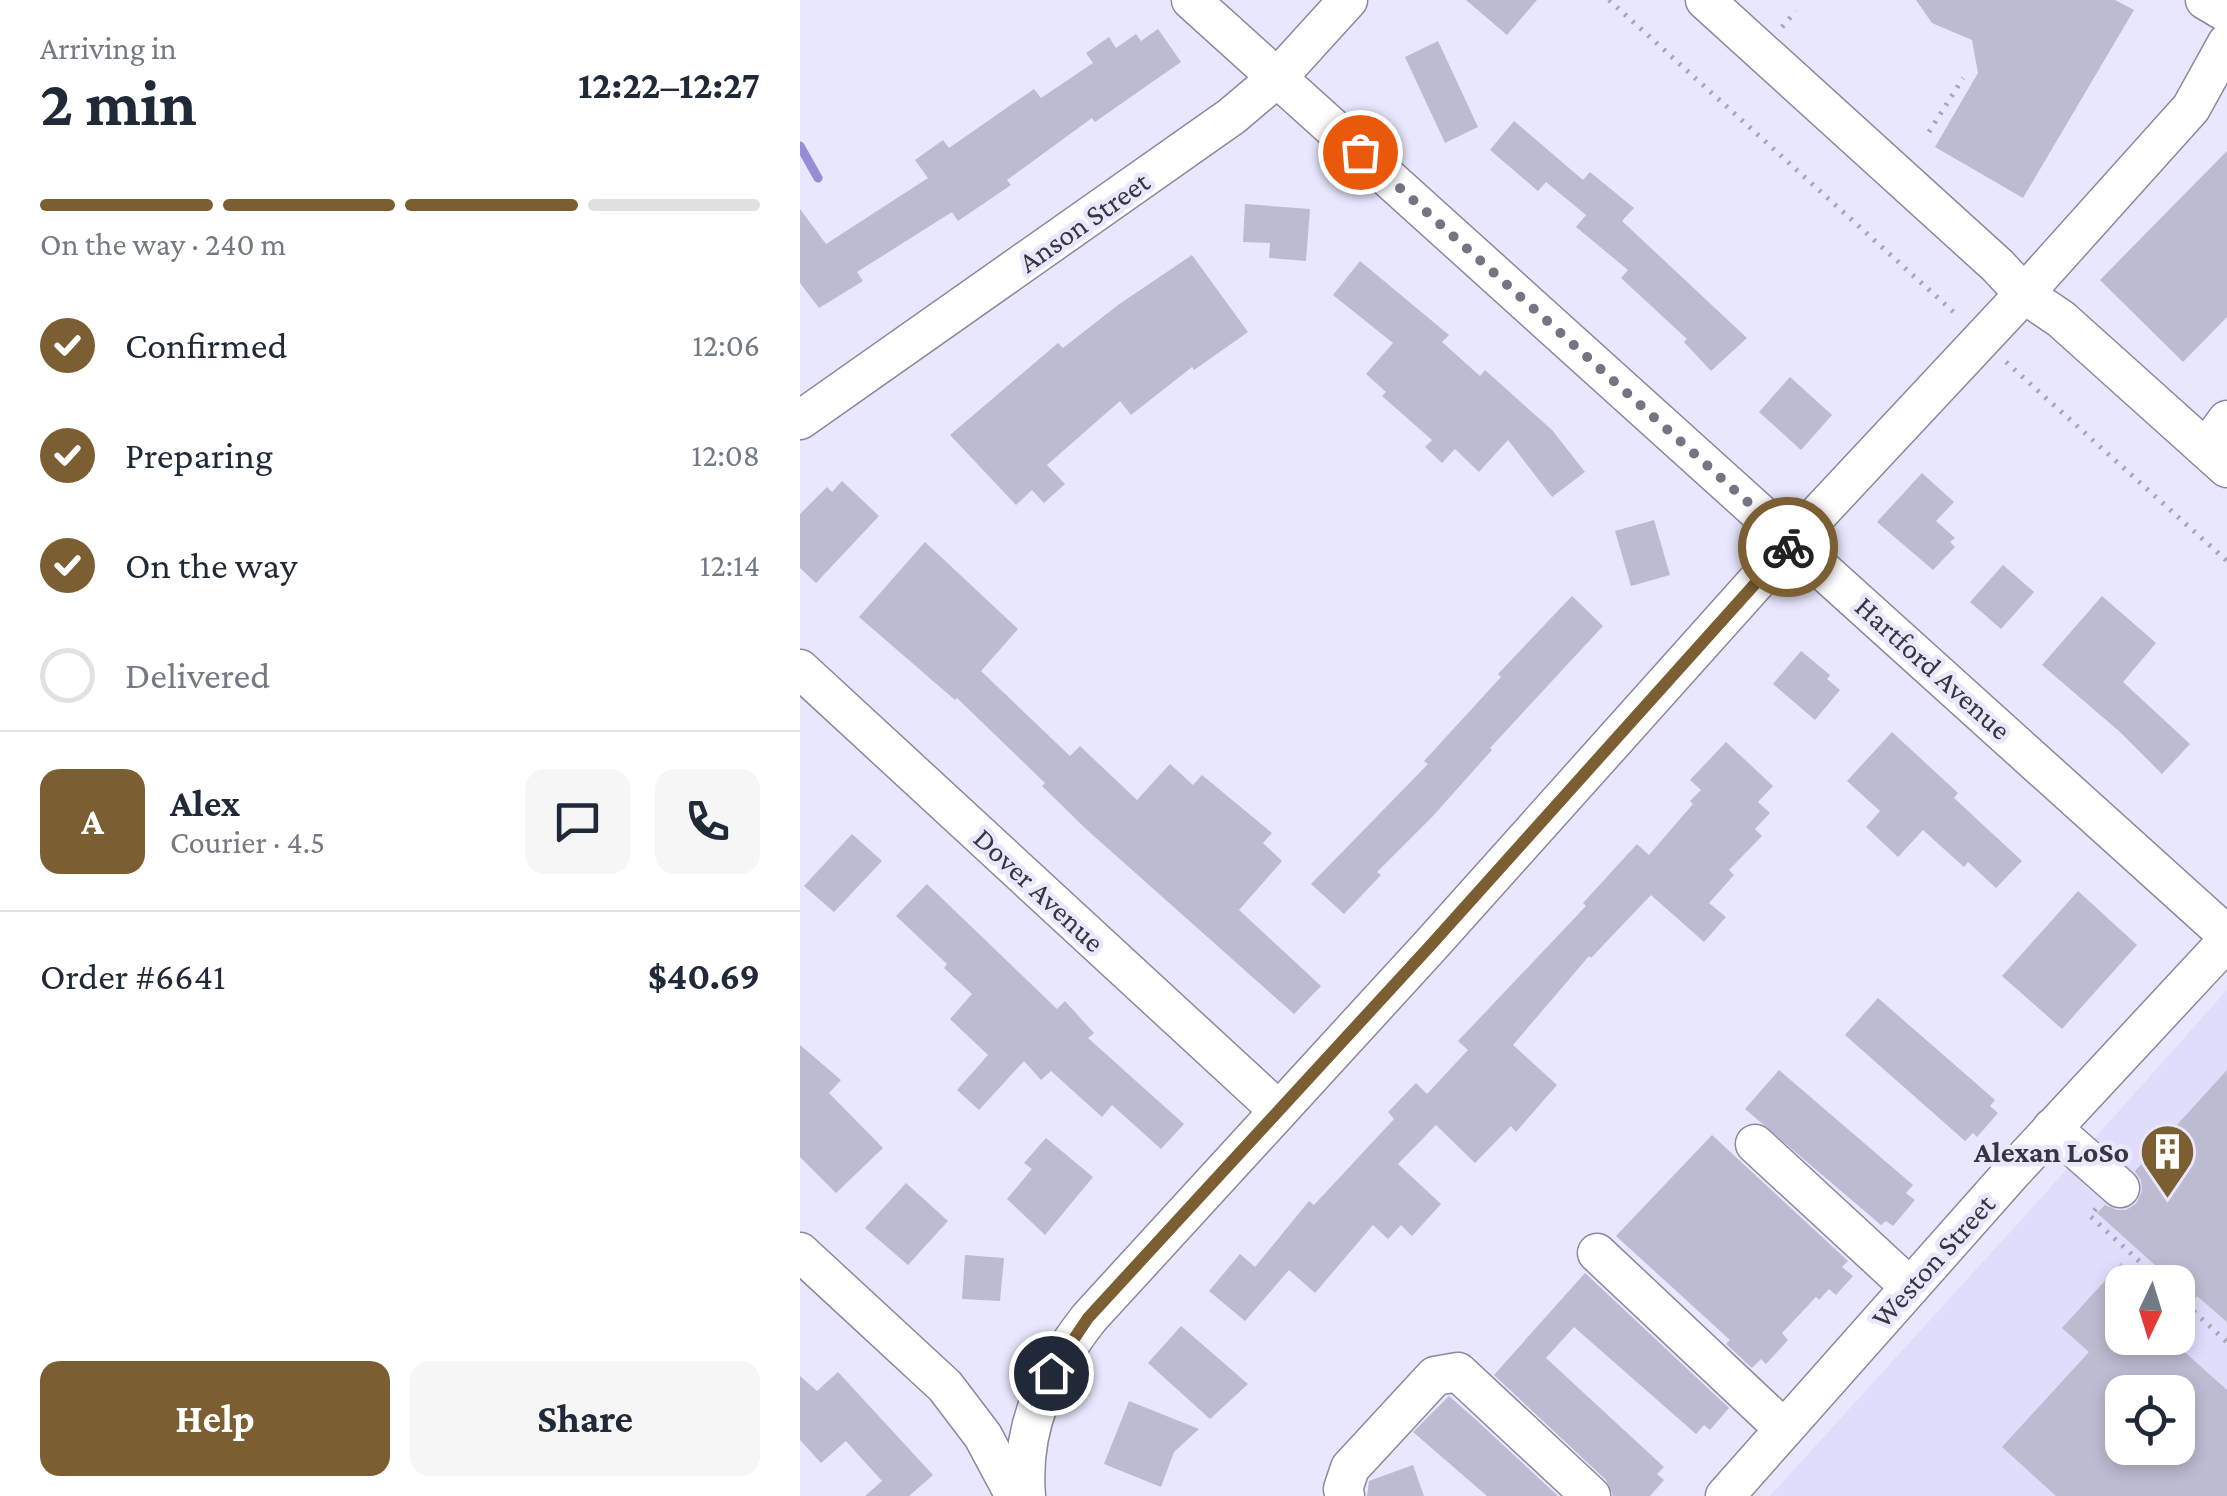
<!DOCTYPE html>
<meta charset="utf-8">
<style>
:root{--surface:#fff;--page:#f6f6f7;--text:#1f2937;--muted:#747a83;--line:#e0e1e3;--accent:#7b5f32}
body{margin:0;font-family:"Crimson Pro",serif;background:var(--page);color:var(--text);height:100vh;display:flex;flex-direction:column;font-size:38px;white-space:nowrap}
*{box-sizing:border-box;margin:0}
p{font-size:32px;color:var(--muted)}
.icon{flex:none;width:55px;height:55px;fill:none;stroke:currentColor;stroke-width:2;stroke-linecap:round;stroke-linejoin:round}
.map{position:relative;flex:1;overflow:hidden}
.side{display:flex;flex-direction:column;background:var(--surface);width:800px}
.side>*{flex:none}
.needle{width:65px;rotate:184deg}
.tools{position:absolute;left:1305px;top:1265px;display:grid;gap:20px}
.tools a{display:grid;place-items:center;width:90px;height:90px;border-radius:20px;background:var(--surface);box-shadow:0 5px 15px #0003;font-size:50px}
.pin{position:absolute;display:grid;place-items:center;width:85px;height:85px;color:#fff;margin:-42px;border:5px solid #fff;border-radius:50%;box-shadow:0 2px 10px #0007}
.courier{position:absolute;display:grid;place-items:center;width:100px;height:100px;margin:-50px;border:8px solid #7b5f32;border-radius:50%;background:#fff;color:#222;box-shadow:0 2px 12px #0007}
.headline em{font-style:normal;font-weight:700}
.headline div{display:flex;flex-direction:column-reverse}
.headline{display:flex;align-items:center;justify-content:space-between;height:170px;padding:0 40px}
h1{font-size:65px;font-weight:700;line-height:75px}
.bar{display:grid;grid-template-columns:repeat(4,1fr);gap:15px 10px;align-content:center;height:120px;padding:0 40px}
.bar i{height:12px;border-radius:8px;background:var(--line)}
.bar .selected{background:var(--accent)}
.bar p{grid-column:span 4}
.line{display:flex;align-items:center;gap:25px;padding:0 40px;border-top:2px solid var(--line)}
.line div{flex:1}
.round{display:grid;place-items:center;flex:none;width:105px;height:105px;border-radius:20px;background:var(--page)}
ol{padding:0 40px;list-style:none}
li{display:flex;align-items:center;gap:30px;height:110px}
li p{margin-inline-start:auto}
li .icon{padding:10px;border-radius:50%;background:var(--accent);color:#fff;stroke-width:4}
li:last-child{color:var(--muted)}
li i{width:55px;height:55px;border:5px solid var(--line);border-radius:50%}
.primary-button{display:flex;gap:20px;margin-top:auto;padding:20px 40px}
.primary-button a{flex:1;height:115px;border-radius:20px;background:var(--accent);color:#fff;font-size:40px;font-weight:700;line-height:115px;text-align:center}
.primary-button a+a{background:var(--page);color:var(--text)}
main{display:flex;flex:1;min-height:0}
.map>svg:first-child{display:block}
.built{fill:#dfddfb;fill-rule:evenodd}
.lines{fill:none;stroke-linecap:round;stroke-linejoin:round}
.stream{stroke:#958dd6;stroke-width:9}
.building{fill:#bcbbd1;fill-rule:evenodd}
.minor-casing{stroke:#8a899d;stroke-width:41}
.path{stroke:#a7a6b7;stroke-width:5;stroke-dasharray:2.5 8;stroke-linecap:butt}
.minor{stroke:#fff;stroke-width:38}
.done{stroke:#757482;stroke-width:10;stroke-dasharray:0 18}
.route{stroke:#7b5f32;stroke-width:12}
.labels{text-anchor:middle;stroke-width:9;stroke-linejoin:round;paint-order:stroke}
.street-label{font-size:30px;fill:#37363f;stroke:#e8e7fd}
.poi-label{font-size:30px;font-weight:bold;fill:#37363f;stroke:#e8e7fd;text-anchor:end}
</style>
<main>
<section class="side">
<div class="headline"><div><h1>2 min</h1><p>Arriving in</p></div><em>12:22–12:27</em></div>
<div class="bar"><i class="selected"></i><i class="selected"></i><i class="selected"></i><i></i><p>On the way · 240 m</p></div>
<ol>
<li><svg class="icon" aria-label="check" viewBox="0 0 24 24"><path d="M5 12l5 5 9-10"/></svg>Confirmed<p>12:06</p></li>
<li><svg class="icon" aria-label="check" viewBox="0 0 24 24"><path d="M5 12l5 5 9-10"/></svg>Preparing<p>12:08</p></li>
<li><svg class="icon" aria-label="check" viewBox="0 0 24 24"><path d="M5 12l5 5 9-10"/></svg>On the way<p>12:14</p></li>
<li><i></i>Delivered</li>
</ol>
<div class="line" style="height:180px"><b class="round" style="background:var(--accent);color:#fff">A</b><div><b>Alex</b><p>Courier · 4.5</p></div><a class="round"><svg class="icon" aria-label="chat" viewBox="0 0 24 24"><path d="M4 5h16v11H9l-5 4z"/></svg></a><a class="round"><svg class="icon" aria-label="phone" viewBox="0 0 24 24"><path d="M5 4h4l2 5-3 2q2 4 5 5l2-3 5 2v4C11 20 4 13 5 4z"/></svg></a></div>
<div class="line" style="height:130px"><div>Order #6641</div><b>$40.69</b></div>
<div class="primary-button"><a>Help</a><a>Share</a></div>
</section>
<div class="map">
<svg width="1427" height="1496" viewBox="0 0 1427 1496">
<rect width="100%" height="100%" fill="#e8e7fd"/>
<path class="built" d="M 1427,990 L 1427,1496 L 970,1496 L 1241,1198 ZM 1322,1282 L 1378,1282 L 1378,1338 L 1322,1338 ZM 1322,1392 L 1378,1392 L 1378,1448 L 1322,1448 Z"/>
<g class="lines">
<path class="stream" d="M 0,146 L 18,178"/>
</g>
<g class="building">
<path d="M 666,0 L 737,0 L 707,35 Z"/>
<path d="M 1116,0 L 1315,0 L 1334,10 L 1223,198 L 1135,147 L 1178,73 L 1172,40 L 1132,23 Z"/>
<path d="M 358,29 L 381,62 L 295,122 L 292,118 L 207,180 L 211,185 L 158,221 L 152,212 L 57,272 L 63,281 L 19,308 L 0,283 L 0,209 L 26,244 L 128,178 L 115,160 L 143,140 L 149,148 L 234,89 L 241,98 L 293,63 L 286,53 L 309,37 L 316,48 L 336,34 L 341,41 Z"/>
<path d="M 638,41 L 678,127 L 645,143 L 605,57 Z"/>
<path d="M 714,121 L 783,180 L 790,172 L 834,208 L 822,221 L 947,338 L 911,371 L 884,342 L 887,339 L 821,278 L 828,270 L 776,227 L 786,215 L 746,182 L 738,191 L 690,150 Z"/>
<path d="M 1427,151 L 1427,317 L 1383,362 L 1300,280 Z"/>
<path d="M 445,204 L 510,209 L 506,261 L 469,258 L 470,243 L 443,242 Z"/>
<path d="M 392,255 L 448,332 L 394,370 L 392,367 L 331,415 L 320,401 L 247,465 L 265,484 L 244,503 L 232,490 L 216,505 L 150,435 L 258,343 L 263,348 L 318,305 Z"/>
<path d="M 560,261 L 649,335 L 642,342 L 680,376 L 685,370 L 752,430 L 785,472 L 752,497 L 708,440 L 679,472 L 655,449 L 642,463 L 625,447 L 632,440 L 582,396 L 586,392 L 566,374 L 593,343 L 533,295 Z"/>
<path d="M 990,377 L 1032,415 L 1001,450 L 959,412 Z"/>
<path d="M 1122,473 L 1154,502 L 1136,521 L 1155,538 L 1150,542 L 1155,547 L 1133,570 L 1077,522 Z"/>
<path d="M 42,481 L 79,516 L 16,583 L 0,568 L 0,514 L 27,487 L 32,492 Z"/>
<path d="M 854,520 L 870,575 L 831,586 L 815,531 Z"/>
<path d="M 125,542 L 218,629 L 181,671 L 270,756 L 280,746 L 337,800 L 370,764 L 393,785 L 402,775 L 472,833 L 463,843 L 482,861 L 439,910 L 521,986 L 494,1014 L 286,829 L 242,786 L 245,783 L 157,698 L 155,700 L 59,617 Z"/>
<path d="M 1203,565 L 1234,592 L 1201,629 L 1170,602 Z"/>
<path d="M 772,596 L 803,626 L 690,748 L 692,750 L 632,817 L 577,872 L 581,875 L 544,914 L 511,884 L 628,764 L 624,761 L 701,677 L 698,674 Z"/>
<path d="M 1302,596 L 1356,643 L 1323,682 L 1390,744 L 1362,774 L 1320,732 L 1242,665 Z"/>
<path d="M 1001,651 L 1030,675 L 1027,679 L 1040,690 L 1015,720 L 973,684 Z"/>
<path d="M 1092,732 L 1158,793 L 1154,798 L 1222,861 L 1196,888 L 1168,862 L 1164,867 L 1123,830 L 1098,857 L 1066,827 L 1080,811 L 1047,781 Z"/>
<path d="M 926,742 L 973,786 L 958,802 L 970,813 L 955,829 L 962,836 L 929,870 L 934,875 L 909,903 L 926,917 L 904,942 L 851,895 L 791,958 L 789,956 L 713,1045 L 757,1085 L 716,1132 L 711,1126 L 675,1163 L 636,1125 L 598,1164 L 641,1204 L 612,1236 L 601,1225 L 588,1239 L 573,1225 L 515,1293 L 489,1270 L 445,1321 L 409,1291 L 440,1254 L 455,1267 L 509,1201 L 514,1205 L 594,1119 L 588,1112 L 616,1083 L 627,1094 L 668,1050 L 658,1041 L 786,906 L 783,903 L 837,844 L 849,855 L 893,804 L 890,801 L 901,790 L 890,780 Z"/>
<path d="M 52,834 L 82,861 L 34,912 L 4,886 Z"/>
<path d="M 127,884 L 257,1009 L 265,1001 L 294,1033 L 288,1038 L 384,1124 L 361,1149 L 312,1105 L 302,1117 L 251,1071 L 241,1080 L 224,1061 L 179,1110 L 157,1090 L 188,1055 L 150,1019 L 172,994 L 144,968 L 147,964 L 96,916 Z"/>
<path d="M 1278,891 L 1337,945 L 1262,1029 L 1202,976 Z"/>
<path d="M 1078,998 L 1195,1100 L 1190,1106 L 1198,1113 L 1177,1137 L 1173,1133 L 1165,1141 L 1045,1035 Z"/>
<path d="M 0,1045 L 41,1080 L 29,1093 L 83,1148 L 36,1193 L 0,1157 Z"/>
<path d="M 979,1070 L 1113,1185 L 1106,1193 L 1115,1200 L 1093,1226 L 1086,1221 L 1081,1225 L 945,1109 Z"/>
<path d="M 1427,1070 L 1427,1322 L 1397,1296 L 1394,1300 L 1297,1213 L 1305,1205 L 1317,1210 L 1326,1210 L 1336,1204 L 1342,1191 L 1341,1180 L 1335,1171 Z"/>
<path d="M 912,1135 L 1048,1261 L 1042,1267 L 1053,1276 L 1036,1295 L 1029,1289 L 1019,1300 L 1016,1297 L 982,1333 L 988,1340 L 966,1364 L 961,1359 L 952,1368 L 926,1344 L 930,1340 L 816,1236 Z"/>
<path d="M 246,1138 L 293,1177 L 245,1235 L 207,1199 L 232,1169 L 224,1163 Z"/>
<path d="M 106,1183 L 148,1221 L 108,1265 L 65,1228 Z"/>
<path d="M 165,1255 L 204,1258 L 200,1301 L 162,1299 Z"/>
<path d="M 1322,1262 L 1322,1338 L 1369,1338 L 1427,1390 L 1427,1496 L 1256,1496 L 1202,1447 L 1289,1352 L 1262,1328 ZM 1322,1392 L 1378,1392 L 1378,1448 L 1322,1448 Z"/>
<path d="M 785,1273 L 929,1408 L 910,1430 L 904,1425 L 896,1434 L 774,1327 L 746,1358 L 864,1467 L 857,1474 L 864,1480 L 850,1496 L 813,1496 L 806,1480 L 694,1375 Z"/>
<path d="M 381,1326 L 448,1384 L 410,1419 L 348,1363 Z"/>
<path d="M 38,1372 L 133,1475 L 109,1496 L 65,1496 L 82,1481 L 46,1441 L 21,1463 L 0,1440 L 0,1376 L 17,1391 Z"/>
<path d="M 649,1396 L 675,1419 L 758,1496 L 687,1496 L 613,1432 Z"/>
<path d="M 329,1401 L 399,1429 L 374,1452 L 361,1487 L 304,1464 Z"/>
<path d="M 613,1465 L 624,1496 L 567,1496 L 569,1481 Z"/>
</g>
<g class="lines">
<defs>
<g id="minor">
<path d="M 391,0 L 1427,935"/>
<path d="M 905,0 L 1198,266 L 1224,294 L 1261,319 L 1427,468"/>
<path d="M 1405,0 L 1427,13"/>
<path d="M 0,420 L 432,116 L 478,77 L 548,0"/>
<path d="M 1406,449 L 1427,420"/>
<path d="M 0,669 L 478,1110"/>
<path d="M 1252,1128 L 1320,1188"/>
<path d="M 955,1144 L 1110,1287"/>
<path d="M 0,1252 L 145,1386 L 183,1436 L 215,1496"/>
<path d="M 797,1253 L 984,1429"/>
<path d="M 226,1496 C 220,1426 247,1372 289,1318 L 630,946 L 992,542 L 1224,294 L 1391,108 L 1427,43"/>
<path d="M 545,1496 L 543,1489 L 550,1468 L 635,1376 L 658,1372 L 791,1496"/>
<path d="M 925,1496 L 1214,1170 L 1427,941"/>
</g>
</defs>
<use href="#minor" class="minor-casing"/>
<g class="path">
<path d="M 809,0 L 1158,316"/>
<path d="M 982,27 L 996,11"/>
<path d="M 1129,132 L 1163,78"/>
<path d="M 1206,362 L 1427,561"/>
<path d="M 1296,1209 L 1290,1216 L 1362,1282"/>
<path d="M 1378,1297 L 1427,1342"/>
</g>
<use href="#minor" class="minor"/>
</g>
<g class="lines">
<path class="done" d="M 560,152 L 992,542 L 988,547"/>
<path class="route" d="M 251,1373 L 288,1318 L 630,946 L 988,547"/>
</g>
<defs>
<symbol id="building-pin" viewBox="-11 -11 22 30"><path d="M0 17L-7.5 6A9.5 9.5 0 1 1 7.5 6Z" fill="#7b5f32" stroke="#e8e7fd"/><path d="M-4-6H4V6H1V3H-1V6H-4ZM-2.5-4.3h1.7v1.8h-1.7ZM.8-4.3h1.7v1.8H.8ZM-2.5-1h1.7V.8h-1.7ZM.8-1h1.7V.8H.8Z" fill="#fff"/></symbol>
</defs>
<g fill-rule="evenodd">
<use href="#building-pin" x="1336" y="1120" width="63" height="86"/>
</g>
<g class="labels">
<g class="street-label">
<text transform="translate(284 222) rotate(-35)" y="10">Anson Street</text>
<text transform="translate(1133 668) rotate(42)" y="10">Hartford Avenue</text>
<text transform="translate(239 890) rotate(43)" y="10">Dover Avenue</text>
<text transform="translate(1133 1261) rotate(-48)" y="10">Weston Street</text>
</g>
<g class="poi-label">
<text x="1329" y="1162">Alexan LoSo</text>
</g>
</g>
</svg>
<div class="tools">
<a><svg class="needle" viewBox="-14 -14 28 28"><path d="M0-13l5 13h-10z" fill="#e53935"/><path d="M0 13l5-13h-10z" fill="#747a83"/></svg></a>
<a><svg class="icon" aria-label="locate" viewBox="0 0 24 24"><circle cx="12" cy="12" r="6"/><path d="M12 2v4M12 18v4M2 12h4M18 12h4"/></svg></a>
</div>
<div class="pin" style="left:560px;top:152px;background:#ea580c"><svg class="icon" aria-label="bag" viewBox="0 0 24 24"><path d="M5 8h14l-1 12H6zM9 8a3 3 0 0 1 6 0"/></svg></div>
<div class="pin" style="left:251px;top:1373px;background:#1f2937"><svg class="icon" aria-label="home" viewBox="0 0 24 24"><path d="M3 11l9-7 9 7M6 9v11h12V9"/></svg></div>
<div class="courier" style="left:988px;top:547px"><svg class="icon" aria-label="bike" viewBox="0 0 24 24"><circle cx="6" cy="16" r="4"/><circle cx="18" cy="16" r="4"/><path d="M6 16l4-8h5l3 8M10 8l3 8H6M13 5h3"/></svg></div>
</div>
</main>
